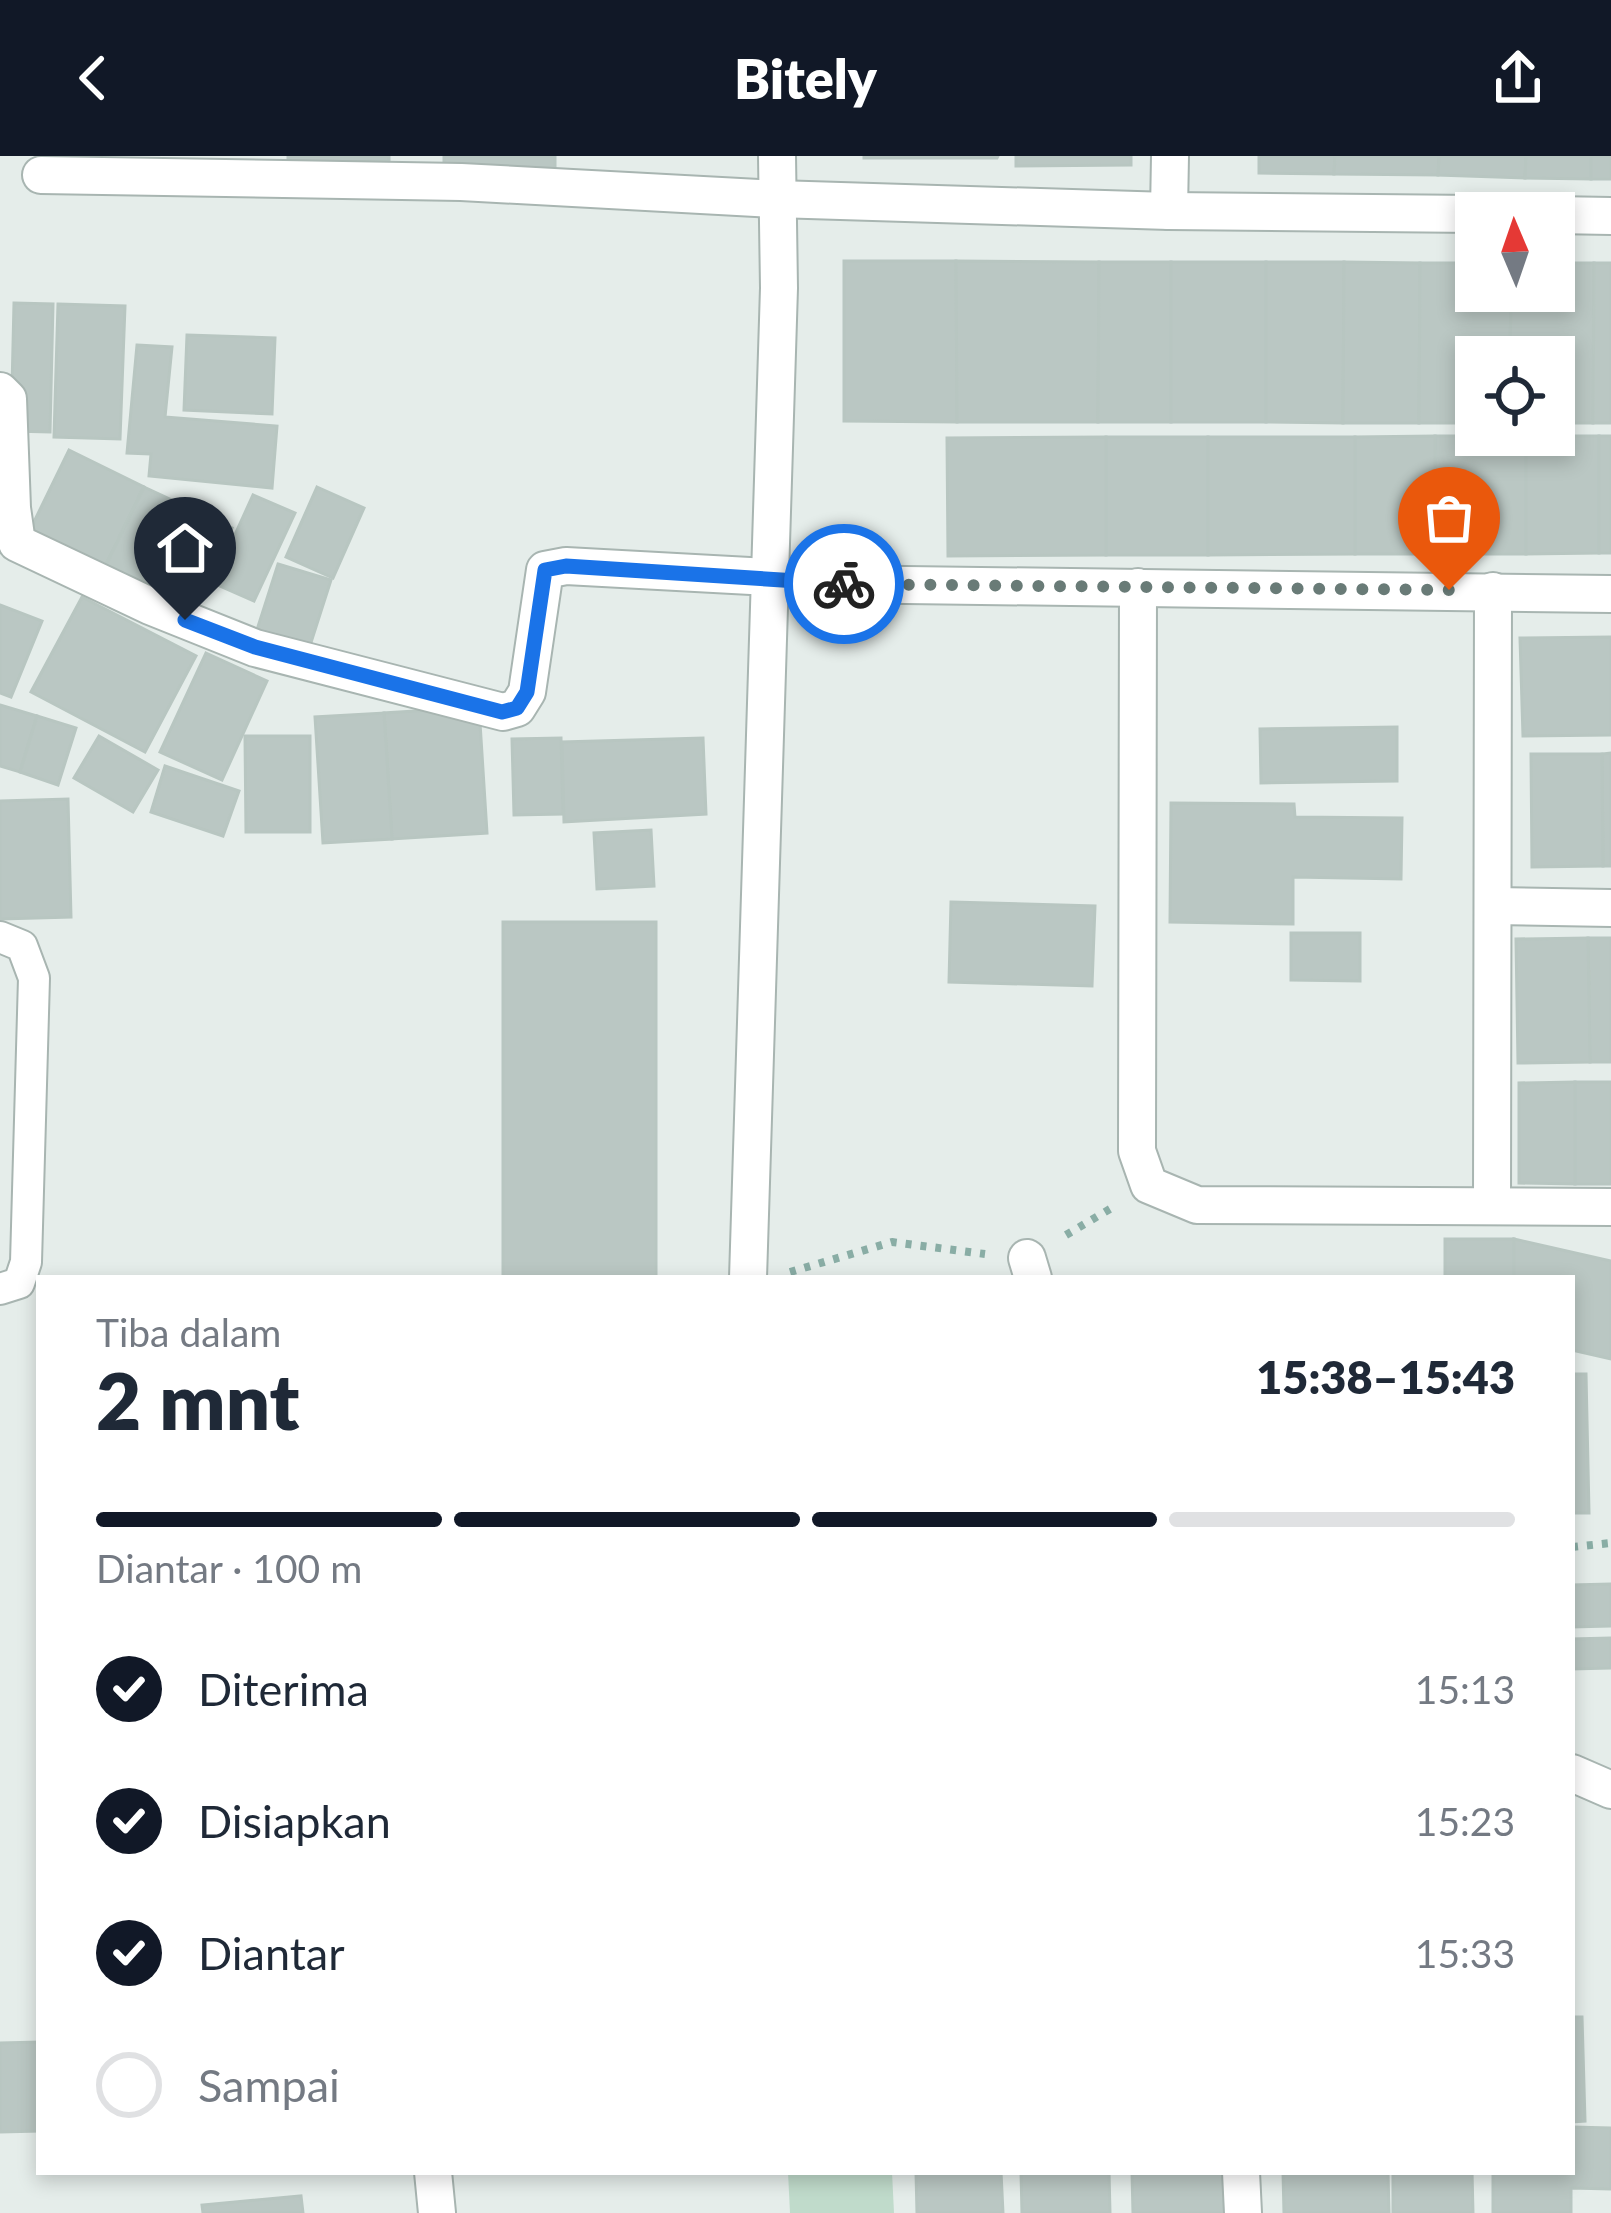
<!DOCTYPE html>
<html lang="id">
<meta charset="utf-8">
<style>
:root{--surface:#fff;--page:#f2f2f3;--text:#1f2937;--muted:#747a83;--line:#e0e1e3;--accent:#111827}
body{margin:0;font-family:Lato,sans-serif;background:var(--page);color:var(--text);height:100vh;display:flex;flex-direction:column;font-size:45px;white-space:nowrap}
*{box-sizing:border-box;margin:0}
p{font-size:39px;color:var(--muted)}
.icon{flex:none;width:66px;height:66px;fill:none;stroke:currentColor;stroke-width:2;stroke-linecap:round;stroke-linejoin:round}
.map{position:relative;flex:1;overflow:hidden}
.drawer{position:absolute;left:36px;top:1119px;width:1539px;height:900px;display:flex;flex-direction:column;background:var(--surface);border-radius:0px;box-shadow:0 6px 18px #0003}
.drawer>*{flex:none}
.needle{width:78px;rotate:358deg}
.fabs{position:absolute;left:1455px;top:36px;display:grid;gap:24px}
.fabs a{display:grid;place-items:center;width:120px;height:120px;border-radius:0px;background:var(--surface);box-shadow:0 6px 18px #0003;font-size:60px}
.pin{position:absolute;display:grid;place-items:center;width:102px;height:102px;color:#fff;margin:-123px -51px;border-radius:50% 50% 50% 0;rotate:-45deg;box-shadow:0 0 12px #0007}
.pin .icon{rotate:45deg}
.courier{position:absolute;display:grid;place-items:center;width:120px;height:120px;margin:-60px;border:9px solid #1a73e8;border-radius:50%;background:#fff;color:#222;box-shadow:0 3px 15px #0007}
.summary em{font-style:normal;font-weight:800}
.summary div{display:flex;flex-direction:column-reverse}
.summary{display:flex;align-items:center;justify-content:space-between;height:204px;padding:0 60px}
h1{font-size:78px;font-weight:800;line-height:90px}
.bar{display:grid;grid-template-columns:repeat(4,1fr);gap:18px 12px;align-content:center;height:144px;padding:0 60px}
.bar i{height:15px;border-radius:9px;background:var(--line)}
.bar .current{background:var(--accent)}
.bar p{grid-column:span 4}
ol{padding:0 60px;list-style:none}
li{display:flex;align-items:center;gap:36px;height:132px}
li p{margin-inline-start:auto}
li .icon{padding:12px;border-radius:50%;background:var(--accent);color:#fff;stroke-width:4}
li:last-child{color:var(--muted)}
li i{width:66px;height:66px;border:6px solid var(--line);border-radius:50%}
header{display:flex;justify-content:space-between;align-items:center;height:156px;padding:0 60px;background:var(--accent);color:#fff;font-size:54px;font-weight:800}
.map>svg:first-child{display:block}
.green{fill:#c0dbcb}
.building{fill:#bac7c3;stroke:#b8c6c1;stroke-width:3}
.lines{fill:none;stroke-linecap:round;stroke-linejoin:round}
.service-casing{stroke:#a8b5b1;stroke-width:34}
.minor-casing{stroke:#a8b5b1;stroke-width:40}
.path{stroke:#89ada5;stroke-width:8;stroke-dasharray:6 9;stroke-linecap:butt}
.service{stroke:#fff;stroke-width:30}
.minor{stroke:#fff;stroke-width:36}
.done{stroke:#697b77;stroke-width:12;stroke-dasharray:0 21.6}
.route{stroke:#1a73e8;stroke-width:15}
</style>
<header><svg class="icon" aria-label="back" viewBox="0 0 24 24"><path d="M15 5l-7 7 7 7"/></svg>Bitely<svg class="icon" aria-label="share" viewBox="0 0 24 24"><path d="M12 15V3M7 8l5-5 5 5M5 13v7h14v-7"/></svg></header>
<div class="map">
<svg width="1611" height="2057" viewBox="0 0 1611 2057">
<rect width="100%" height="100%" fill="#e5edea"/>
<path class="green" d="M 788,2016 L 892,2016 L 894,2057 L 790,2057 Z"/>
<g class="building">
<path d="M 288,0 L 389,0 L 389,5 L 288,7 Z"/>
<path d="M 444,0 L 555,0 L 555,14 L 444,12 Z"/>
<path d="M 864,0 L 998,0 L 997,2 L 864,2 Z"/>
<path d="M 1016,0 L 1131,0 L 1131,9 L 1016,10 Z"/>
<path d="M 1259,0 L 1335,0 L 1334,18 L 1259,17 Z"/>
<path d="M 1335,0 L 1439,0 L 1438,19 L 1334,18 Z"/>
<path d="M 1439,0 L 1526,0 L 1525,22 L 1438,19 Z"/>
<path d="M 1526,0 L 1591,0 L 1591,23 L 1525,22 Z"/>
<rect x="1591" y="0" width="20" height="23"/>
<path d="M 844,105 L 956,105 L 957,266 L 844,265 Z"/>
<path d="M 956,105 L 1099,106 L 1098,266 L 957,266 Z"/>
<path d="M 1099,106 L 1171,106 L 1171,266 L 1098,266 Z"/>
<rect x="1171" y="106" width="95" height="160"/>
<path d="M 1266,106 L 1344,106 L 1343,267 L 1266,266 Z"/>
<path d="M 1344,106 L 1420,107 L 1419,267 L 1343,267 Z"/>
<path d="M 1420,107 L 1476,107 L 1476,135 L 1511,135 L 1510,201 L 1476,201 L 1476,267 L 1419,267 Z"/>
<path d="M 1554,107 L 1594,107 L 1593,267 L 1554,267 L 1554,201 L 1510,201 L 1511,135 L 1554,135 Z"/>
<path d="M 1594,107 L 1611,107 L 1611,267 L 1593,267 Z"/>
<path d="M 14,147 L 53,148 L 50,276 L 11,275 Z"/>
<path d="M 58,148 L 125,150 L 120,283 L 54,281 Z"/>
<path d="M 187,179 L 275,182 L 272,258 L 184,254 Z"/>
<path d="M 137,189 L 172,191 L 165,261 L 277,270 L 272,332 L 149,320 L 151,298 L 127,297 Z"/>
<rect x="1435" y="280" width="91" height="118"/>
<path d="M 1435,280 L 1435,398 L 1355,398 L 1355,281 Z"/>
<path d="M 1526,280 L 1599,280 L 1599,397 L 1526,398 Z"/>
<rect x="1599" y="280" width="12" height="117"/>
<rect x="1106" y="281" width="102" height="118"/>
<path d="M 1106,281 L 1106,399 L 948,400 L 947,282 Z"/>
<path d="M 1208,281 L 1355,281 L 1355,398 L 1208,399 Z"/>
<path d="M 69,294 L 144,331 L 104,413 L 29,376 Z"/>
<path d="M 144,331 L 232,372 L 192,455 L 104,413 Z"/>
<path d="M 317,331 L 364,352 L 333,422 L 286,401 Z"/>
<path d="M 253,339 L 295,357 L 254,445 L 213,427 Z"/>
<path d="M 278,408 L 331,424 L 308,496 L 255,480 Z"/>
<path d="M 82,441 L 196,500 L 145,596 L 31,536 Z"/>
<path d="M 0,449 L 42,465 L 11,541 L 0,537 Z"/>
<path d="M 1611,481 L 1611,579 L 1523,580 L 1520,482 Z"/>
<path d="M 206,497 L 267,525 L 222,624 L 160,596 Z"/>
<path d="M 0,549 L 37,560 L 20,616 L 0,610 Z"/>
<path d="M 479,551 L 487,677 L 392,683 L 384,557 Z"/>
<path d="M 384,557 L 392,683 L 323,687 L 315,561 Z"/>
<path d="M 37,560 L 76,572 L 58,629 L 20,616 Z"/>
<path d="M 1397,571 L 1397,625 L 1261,627 L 1260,573 Z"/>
<path d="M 99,580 L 158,614 L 133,656 L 74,622 Z"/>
<path d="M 245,580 L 310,580 L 310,676 L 246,676 Z"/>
<path d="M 561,582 L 563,658 L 514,659 L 512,583 Z"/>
<path d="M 703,582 L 706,658 L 564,666 L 562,586 Z"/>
<path d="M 1611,597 L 1611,710 L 1603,710 L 1602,598 Z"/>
<path d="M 1531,598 L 1602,598 L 1603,710 L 1532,711 Z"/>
<path d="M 165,610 L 239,635 L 223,680 L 151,656 Z"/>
<path d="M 68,643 L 71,761 L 0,763 L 0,645 Z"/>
<path d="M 1171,647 L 1294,648 L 1295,661 L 1402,662 L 1401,723 L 1293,721 L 1293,768 L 1170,766 Z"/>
<path d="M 651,674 L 654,730 L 597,733 L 594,677 Z"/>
<path d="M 951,746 L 1095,750 L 1092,830 L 949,826 Z"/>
<rect x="503" y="766" width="153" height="356"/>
<path d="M 1291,777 L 1360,777 L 1360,825 L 1291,824 Z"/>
<path d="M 1588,782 L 1611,782 L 1611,906 L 1590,906 Z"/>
<path d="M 1588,782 L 1590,906 L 1518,907 L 1516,783 Z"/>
<rect x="1575" y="926" width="36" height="102"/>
<path d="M 1575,926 L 1575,1028 L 1519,1027 L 1519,927 Z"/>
<rect x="1445" y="1083" width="69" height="39"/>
<path d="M 1514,1083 L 1611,1105 L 1611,1203 L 1572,1194 L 1572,1122 L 1514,1122 Z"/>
<path d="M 1572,1218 L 1586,1218 L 1589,1357 L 1572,1357 Z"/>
<path d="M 1611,1428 L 1611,1470 L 1572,1471 L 1572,1429 Z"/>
<path d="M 1611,1482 L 1611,1512 L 1572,1513 L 1572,1483 Z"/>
<path d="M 1572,1861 L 1582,1861 L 1585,1965 L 1572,1966 Z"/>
<path d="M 39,1886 L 39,1975 L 0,1976 L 0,1887 Z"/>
<path d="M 1572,1971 L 1611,1972 L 1611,2033 L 1571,2032 L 1571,2057 L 1493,2057 L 1493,2016 L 1572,2016 Z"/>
<path d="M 916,2016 L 1001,2016 L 1003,2057 L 917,2057 Z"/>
<path d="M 1021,2016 L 1109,2016 L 1110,2057 L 1022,2057 Z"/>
<path d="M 1132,2016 L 1228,2016 L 1229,2057 L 1133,2057 Z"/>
<path d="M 1283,2016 L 1388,2016 L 1389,2057 L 1284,2057 Z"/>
<path d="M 1393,2016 L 1472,2016 L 1473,2057 L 1393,2057 Z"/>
<path d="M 301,2040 L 303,2057 L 203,2057 L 202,2049 Z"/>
</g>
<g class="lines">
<defs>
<path id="service" d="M 0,781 L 22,790 L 34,822 L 26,1106 L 19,1127 L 0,1133"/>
<g id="minor">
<path d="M 41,19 L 461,26 L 776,43 L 1169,55 L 1476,58"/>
<path d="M 1169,55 L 1170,0"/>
<path d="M 1554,59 L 1611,60"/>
<path d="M 0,235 L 8,243 L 12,352 L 17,387 L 150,450 L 255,492 L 503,556 L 517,552 L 527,536 L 545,414 L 566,410 L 769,421 L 831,428 L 1611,438"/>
<path d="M 1138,431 L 1137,995 L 1149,1029 L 1197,1049 L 1611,1051"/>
<path d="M 1493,750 L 1611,752"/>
<path d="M 1492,1049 L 1493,435"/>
<path d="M 1027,1102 L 1033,1122"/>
<path d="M 748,1122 L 779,132 L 777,0"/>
<path d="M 1572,1617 L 1611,1634"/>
<path d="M 433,2016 L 437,2057"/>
<path d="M 1241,2016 L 1243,2057"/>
</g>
</defs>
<use href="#service" class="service-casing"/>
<use href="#minor" class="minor-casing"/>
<g class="path">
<path d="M 1066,1079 L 1115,1050"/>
<path d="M 790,1116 L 892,1086 L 985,1098"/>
<path d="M 1572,1391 L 1611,1387"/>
</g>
<use href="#service" class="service"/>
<use href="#minor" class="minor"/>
</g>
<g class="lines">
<path class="done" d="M 844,428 L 1449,434"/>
<path class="route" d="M 185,464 L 255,491 L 502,556 L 517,552 L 527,536 L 545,414 L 566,410 L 844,428"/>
</g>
</svg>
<div class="fabs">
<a><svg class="needle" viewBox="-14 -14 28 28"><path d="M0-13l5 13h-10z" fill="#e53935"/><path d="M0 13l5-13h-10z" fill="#747a83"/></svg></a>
<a><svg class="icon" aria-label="locate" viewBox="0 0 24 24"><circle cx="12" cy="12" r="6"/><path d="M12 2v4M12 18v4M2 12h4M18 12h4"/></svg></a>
</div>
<div class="pin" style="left:1449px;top:434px;background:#ea580c"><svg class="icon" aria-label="bag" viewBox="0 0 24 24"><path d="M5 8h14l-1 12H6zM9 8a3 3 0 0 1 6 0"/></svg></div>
<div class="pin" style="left:185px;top:464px;background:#1f2937"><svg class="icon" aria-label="home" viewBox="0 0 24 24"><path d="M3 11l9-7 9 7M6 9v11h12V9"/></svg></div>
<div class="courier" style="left:844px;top:428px"><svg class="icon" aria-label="bike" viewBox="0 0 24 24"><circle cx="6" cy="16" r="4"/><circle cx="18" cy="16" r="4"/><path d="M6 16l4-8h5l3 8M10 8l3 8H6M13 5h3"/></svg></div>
<section class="drawer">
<div class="summary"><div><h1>2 mnt</h1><p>Tiba dalam</p></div><em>15:38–15:43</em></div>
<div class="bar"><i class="current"></i><i class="current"></i><i class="current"></i><i></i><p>Diantar · 100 m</p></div>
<ol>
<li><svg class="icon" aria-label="check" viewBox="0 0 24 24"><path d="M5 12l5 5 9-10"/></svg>Diterima<p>15:13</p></li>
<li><svg class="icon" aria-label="check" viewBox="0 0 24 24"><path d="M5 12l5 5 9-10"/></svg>Disiapkan<p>15:23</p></li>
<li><svg class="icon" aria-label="check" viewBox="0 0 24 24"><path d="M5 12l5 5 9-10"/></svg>Diantar<p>15:33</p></li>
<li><i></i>Sampai</li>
</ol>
</section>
</div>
